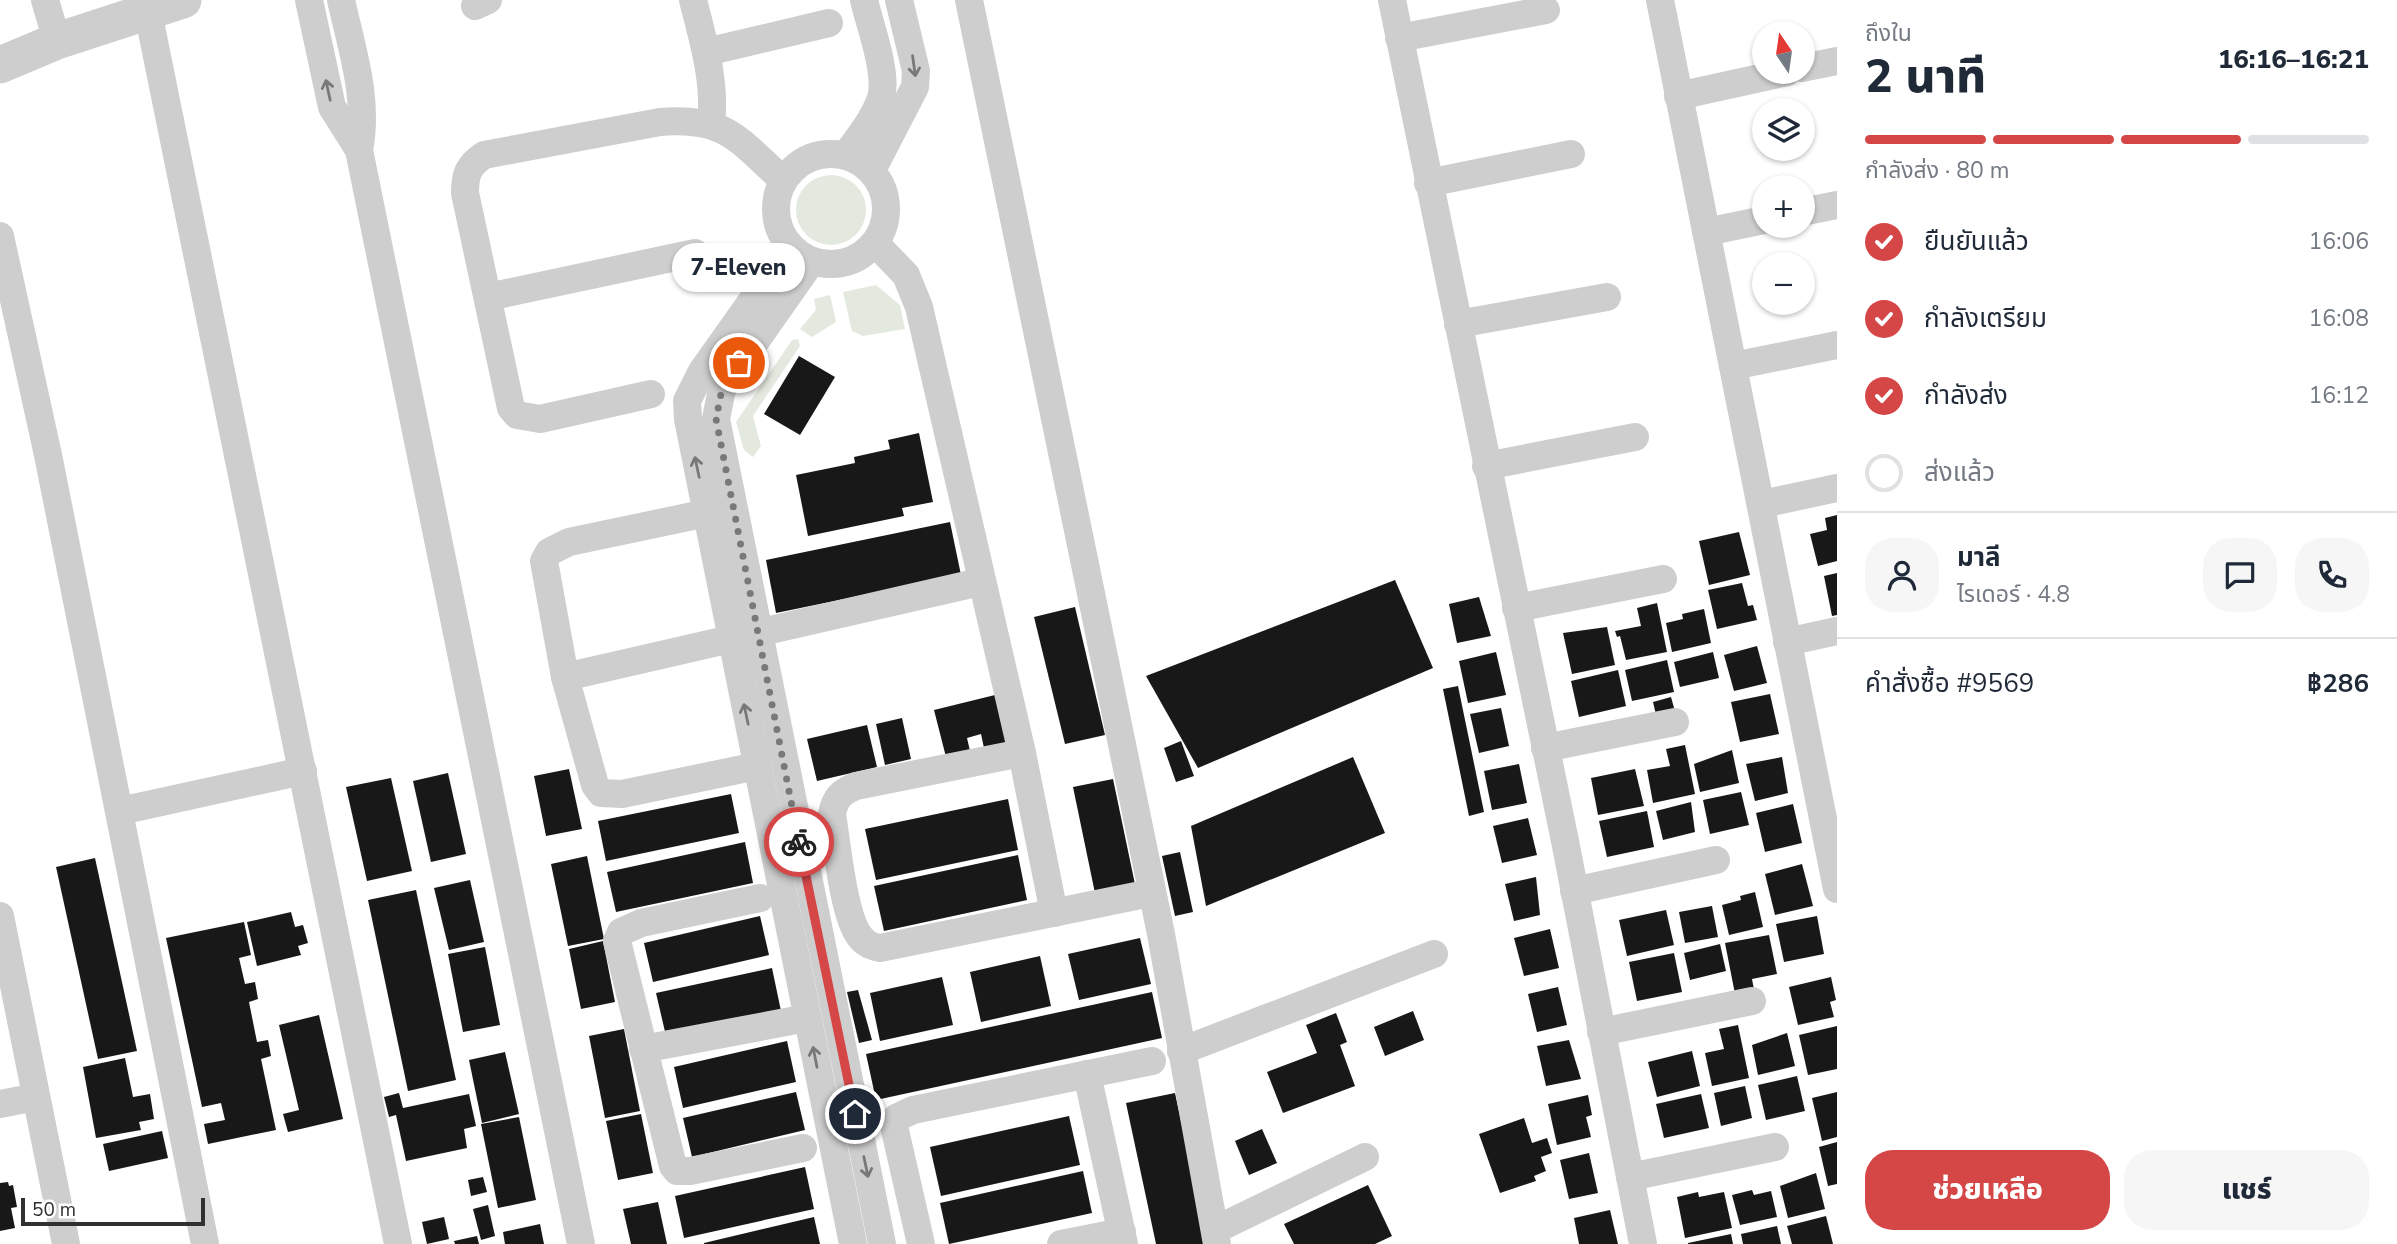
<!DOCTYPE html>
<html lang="th">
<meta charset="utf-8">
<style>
:root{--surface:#fff;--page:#f6f6f7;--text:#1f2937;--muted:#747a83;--line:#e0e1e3;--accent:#d54647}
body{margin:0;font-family:"Nunito Sans","Noto Sans Thai",sans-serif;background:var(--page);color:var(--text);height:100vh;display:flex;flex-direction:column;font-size:26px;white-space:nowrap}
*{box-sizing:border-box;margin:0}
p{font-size:23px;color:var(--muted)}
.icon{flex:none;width:38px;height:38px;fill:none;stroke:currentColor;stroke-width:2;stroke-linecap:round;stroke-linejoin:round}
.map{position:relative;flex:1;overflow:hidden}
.panel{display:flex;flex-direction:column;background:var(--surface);width:560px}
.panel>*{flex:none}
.needle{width:46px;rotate:347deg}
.fabs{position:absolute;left:1752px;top:21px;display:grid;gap:14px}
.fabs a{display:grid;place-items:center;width:63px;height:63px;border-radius:50%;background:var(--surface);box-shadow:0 2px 5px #0004;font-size:35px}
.scale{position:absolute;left:21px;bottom:18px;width:184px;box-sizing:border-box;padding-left:7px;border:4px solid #313131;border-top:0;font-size:19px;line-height:24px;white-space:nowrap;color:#313131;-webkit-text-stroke:5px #fff;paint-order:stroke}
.pin{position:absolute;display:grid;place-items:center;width:60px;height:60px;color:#fff;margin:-30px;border:4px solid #fff;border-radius:50%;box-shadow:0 2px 7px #0007}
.courier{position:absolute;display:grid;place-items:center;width:70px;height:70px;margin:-35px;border:5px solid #d54647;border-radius:50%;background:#fff;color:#222;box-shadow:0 2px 9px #0007}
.bubble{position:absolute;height:49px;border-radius:24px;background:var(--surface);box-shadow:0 2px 5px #0004;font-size:23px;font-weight:800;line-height:49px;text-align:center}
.headline em{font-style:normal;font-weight:800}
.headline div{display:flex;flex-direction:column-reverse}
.headline{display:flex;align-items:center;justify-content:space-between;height:119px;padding:0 28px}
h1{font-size:46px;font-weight:800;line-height:52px}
.bar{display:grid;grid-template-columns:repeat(4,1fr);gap:10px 7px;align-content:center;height:84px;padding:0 28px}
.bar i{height:9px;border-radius:5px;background:var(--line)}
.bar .current{background:var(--accent)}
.bar p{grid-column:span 4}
.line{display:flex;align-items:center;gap:18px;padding:0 28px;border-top:2px solid var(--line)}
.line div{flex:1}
.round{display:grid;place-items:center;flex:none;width:74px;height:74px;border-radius:28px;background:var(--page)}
ol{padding:0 28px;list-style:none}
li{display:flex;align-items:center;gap:21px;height:77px}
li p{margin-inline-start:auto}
li .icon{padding:7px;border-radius:50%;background:var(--accent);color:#fff;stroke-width:4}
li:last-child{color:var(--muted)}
li i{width:38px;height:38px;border:4px solid var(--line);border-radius:50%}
.primary-button{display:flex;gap:14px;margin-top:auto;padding:14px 28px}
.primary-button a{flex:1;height:80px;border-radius:28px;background:var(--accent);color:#fff;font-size:28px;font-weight:800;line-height:80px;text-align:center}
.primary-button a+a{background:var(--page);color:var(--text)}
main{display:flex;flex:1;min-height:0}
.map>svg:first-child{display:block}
.green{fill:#e3e9de}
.building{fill:#181818}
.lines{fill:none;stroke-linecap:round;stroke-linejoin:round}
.minor{stroke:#cecece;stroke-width:28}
.tertiary{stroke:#cecece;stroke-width:37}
.oneway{stroke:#787878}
.done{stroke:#797979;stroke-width:7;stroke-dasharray:0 12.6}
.route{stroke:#d54647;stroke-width:9}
</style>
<main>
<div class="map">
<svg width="1837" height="1244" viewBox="0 0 1837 1244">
<rect width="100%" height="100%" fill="#fff"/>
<g class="green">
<circle cx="831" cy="210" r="35"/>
<path d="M 876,285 L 900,305 L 905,329 L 863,336 L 852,331 L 843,292 Z"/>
<path d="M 830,295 L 836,322 L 812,337 L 800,329 L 816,310 L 814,299 Z"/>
<path d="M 798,339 L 800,346 L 753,416 L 761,446 L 753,457 L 744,450 L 736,422 L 792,340 Z"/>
</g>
<g class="building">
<path d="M 799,356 L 835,377 L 800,435 L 764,414 Z"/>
<path d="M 919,433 L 933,502 L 902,508 L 904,516 L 808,536 L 796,475 L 855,463 L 854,457 L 890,449 L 888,440 Z"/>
<path d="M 1837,515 L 1837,561 L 1818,566 L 1810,534 L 1827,530 L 1825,518 Z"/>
<path d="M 950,522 L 961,575 L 776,613 L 766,560 Z"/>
<path d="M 1739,532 L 1750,575 L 1709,585 L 1699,541 Z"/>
<path d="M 1837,573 L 1837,615 L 1832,616 L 1824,576 Z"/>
<path d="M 1395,580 L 1433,668 L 1198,768 L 1146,676 Z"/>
<path d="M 1742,583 L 1748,606 L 1753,605 L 1757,620 L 1717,629 L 1708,590 Z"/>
<path d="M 1479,597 L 1491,636 L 1457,643 L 1449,604 Z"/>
<path d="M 1657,603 L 1667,652 L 1626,660 L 1620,636 L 1617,637 L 1615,631 L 1641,626 L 1637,608 Z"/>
<path d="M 1075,607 L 1105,735 L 1065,744 L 1034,617 Z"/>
<path d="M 1704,609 L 1711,643 L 1672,652 L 1666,623 L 1683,619 L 1682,614 Z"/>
<path d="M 1607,627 L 1615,665 L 1572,674 L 1563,633 Z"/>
<path d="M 1757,646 L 1767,683 L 1734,691 L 1724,655 Z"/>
<path d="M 1496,652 L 1506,695 L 1468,703 L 1459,661 Z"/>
<path d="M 1713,652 L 1719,678 L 1680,687 L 1674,662 Z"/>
<path d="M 1667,660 L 1674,692 L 1632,701 L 1625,670 Z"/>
<path d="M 1618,670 L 1626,706 L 1579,717 L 1571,681 Z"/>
<path d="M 1458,686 L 1484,812 L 1469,816 L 1443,689 Z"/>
<path d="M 1770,694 L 1779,734 L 1740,742 L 1731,702 Z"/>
<path d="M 995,695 L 1007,743 L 984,748 L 981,734 L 967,738 L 970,751 L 946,757 L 934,710 Z"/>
<path d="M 1671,697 L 1676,715 L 1657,719 L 1653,702 Z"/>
<path d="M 1501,708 L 1509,746 L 1479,753 L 1470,714 Z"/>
<path d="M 902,718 L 911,759 L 885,765 L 876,724 Z"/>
<path d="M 867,725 L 877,767 L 817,781 L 807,739 Z"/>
<path d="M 1181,741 L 1194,776 L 1176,782 L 1164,748 Z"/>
<path d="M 1685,745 L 1695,794 L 1653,803 L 1647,770 L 1670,766 L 1666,749 Z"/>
<path d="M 1732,750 L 1739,783 L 1700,792 L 1694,764 Z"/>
<path d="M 1353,757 L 1385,833 L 1206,906 L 1191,826 Z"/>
<path d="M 1782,757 L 1788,793 L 1755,801 L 1746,764 Z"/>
<path d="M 1519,764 L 1527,803 L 1492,810 L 1484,771 Z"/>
<path d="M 569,769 L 582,829 L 546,836 L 534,776 Z"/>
<path d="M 1635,769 L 1644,806 L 1598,815 L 1591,778 Z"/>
<path d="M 448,773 L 466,854 L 431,862 L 413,781 Z"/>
<path d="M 391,778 L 412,871 L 367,881 L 346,787 Z"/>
<path d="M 1113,779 L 1136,889 L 1096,898 L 1073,787 Z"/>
<path d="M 1741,792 L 1749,825 L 1710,834 L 1703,800 Z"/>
<path d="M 731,794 L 739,833 L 606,861 L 598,821 Z"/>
<path d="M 1008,799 L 1018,850 L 876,880 L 865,829 Z"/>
<path d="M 1691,802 L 1695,832 L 1663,840 L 1656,811 Z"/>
<path d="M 1793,804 L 1802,843 L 1765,852 L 1756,813 Z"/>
<path d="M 1647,811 L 1654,847 L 1607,857 L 1599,821 Z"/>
<path d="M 1528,818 L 1537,855 L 1502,863 L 1493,826 Z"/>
<path d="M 745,842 L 753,883 L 616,912 L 607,872 Z"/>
<path d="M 1180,852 L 1193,912 L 1175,916 L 1162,856 Z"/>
<path d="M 1018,855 L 1027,900 L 884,931 L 874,886 Z"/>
<path d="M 587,856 L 604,939 L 568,946 L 551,864 Z"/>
<path d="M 95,858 L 137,1051 L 98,1059 L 56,867 Z"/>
<path d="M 1802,864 L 1813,906 L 1775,915 L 1765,874 Z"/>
<path d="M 1536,877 L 1540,915 L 1514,921 L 1505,884 Z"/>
<path d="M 470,880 L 484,942 L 449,950 L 434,888 Z"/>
<path d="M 416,890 L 456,1080 L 408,1091 L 368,900 Z"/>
<path d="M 1755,892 L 1763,927 L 1729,935 L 1722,905 L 1741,900 L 1740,896 Z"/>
<path d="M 1712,906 L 1718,937 L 1685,943 L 1679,912 Z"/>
<path d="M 1666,910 L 1674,945 L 1627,956 L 1619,920 Z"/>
<path d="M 291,912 L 295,927 L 303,925 L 308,943 L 298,946 L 301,955 L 257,966 L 247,922 Z"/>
<path d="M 760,916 L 769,955 L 653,982 L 644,943 Z"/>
<path d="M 1817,916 L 1824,954 L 1784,962 L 1776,924 Z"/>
<path d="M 244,922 L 251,955 L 239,958 L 245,984 L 255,982 L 258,999 L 249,1002 L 257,1042 L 268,1040 L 271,1056 L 261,1059 L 276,1130 L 208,1144 L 204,1124 L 225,1120 L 221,1103 L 202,1107 L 166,938 Z"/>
<path d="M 1550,929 L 1559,968 L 1524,976 L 1514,938 Z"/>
<path d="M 1769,935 L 1777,974 L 1752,979 L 1755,995 L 1736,999 L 1725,943 Z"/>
<path d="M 1140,938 L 1151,984 L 1079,1000 L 1068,954 Z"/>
<path d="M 603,941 L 615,1002 L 581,1009 L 569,949 Z"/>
<path d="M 1720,944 L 1726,971 L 1690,980 L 1684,953 Z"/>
<path d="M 485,947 L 500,1025 L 463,1032 L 448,954 Z"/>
<path d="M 1674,953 L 1682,992 L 1637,1001 L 1629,962 Z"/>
<path d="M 1040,956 L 1051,1006 L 981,1022 L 970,972 Z"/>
<path d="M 772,968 L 781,1011 L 666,1036 L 656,993 Z"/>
<path d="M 942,977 L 953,1025 L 880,1041 L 870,993 Z"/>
<path d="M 1831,977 L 1836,1000 L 1830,1002 L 1834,1017 L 1798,1025 L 1789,987 Z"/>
<path d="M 1558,987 L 1567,1025 L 1537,1032 L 1528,994 Z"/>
<path d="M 858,990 L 872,1040 L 859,1043 L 847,992 Z"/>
<path d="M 1152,992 L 1162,1038 L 876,1100 L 866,1054 Z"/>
<path d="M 1413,1011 L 1424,1040 L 1385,1056 L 1374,1027 Z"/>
<path d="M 1336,1013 L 1347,1042 L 1340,1045 L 1355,1086 L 1283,1113 L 1267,1072 L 1317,1053 L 1306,1025 Z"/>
<path d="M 319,1015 L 343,1119 L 288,1132 L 283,1114 L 299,1110 L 279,1025 Z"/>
<path d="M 1738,1025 L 1749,1078 L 1712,1086 L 1705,1053 L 1724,1049 L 1719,1029 Z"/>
<path d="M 1837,1026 L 1837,1069 L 1808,1075 L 1799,1035 Z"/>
<path d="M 624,1029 L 640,1111 L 605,1118 L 589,1036 Z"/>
<path d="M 1787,1033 L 1795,1066 L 1758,1075 L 1752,1045 Z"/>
<path d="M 1569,1040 L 1581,1079 L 1546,1086 L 1537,1046 Z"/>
<path d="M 787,1041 L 796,1082 L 683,1108 L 674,1067 Z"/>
<path d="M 1692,1051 L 1700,1086 L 1657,1097 L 1648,1062 Z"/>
<path d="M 505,1052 L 519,1114 L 482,1123 L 469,1060 Z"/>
<path d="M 125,1058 L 133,1097 L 150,1094 L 154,1119 L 139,1122 L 141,1130 L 96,1138 L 83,1067 Z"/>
<path d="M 1797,1076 L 1805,1111 L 1766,1120 L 1758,1085 Z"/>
<path d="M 1745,1086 L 1752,1118 L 1721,1126 L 1714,1093 Z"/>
<path d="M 796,1092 L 805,1130 L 692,1157 L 683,1118 Z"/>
<path d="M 1837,1092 L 1837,1137 L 1822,1141 L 1812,1098 Z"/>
<path d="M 399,1093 L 403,1108 L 469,1094 L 476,1126 L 464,1129 L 467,1148 L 406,1161 L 396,1115 L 389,1117 L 384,1097 Z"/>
<path d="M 1175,1093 L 1207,1244 L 1156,1244 L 1126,1103 Z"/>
<path d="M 1701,1094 L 1709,1128 L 1664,1138 L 1656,1104 Z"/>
<path d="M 1588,1095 L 1592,1115 L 1586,1117 L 1591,1137 L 1557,1145 L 1548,1104 Z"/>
<path d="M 641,1114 L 653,1173 L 618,1180 L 606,1121 Z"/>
<path d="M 1069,1116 L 1080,1165 L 941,1196 L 930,1147 Z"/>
<path d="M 519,1117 L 536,1200 L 498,1208 L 481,1124 Z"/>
<path d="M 1524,1118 L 1532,1143 L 1547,1138 L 1552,1153 L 1541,1157 L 1546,1171 L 1534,1176 L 1536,1181 L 1500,1193 L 1479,1134 Z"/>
<path d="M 1262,1129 L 1277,1163 L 1249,1175 L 1235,1141 Z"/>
<path d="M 162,1131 L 168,1158 L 109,1171 L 103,1144 Z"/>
<path d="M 1837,1142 L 1837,1184 L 1828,1186 L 1819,1147 Z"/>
<path d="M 1589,1153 L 1598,1193 L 1569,1199 L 1560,1160 Z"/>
<path d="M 805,1167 L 814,1209 L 684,1238 L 675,1196 Z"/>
<path d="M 1083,1171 L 1092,1213 L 949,1244 L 940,1203 Z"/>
<path d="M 1816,1173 L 1825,1209 L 1788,1218 L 1780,1186 Z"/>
<path d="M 483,1177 L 487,1192 L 471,1196 L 468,1180 Z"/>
<path d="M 8,1182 L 9,1186 L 13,1185 L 17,1207 L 11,1208 L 15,1228 L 0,1231 L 0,1183 Z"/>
<path d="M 1368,1185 L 1392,1236 L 1375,1244 L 1294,1244 L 1284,1224 Z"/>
<path d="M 1752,1190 L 1754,1195 L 1771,1191 L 1777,1217 L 1740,1225 L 1732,1195 Z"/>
<path d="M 1698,1192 L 1699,1197 L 1724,1192 L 1732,1228 L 1685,1238 L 1677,1197 Z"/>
<path d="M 658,1202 L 667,1244 L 631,1244 L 623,1209 Z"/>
<path d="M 488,1205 L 495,1236 L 481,1240 L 473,1209 Z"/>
<path d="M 1610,1210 L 1618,1244 L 1579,1244 L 1574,1218 Z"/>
<path d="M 1826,1216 L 1833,1244 L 1792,1244 L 1787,1226 Z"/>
<path d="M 444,1217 L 449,1239 L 427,1244 L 422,1222 Z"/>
<path d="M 814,1217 L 820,1244 L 704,1244 L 704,1243 Z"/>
<path d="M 540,1224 L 544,1244 L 505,1244 L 503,1232 Z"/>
<path d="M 1777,1226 L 1781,1244 L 1743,1244 L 1741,1234 Z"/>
<path d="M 1731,1234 L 1733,1244 L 1688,1244 L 1688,1243 Z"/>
<path d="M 477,1236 L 479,1244 L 455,1244 L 454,1241 Z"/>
</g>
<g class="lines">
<g class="minor">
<path d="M 45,0 L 57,41"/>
<path d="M 309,0 L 332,107 L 359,150"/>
<path d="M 341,0 C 352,50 369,99 359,150 L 581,1244"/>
<path d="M 693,0 C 703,40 716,82 711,123"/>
<path d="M 969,0 L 1161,934 L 1217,1244"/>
<path d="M 1392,0 L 1565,841 L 1643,1244"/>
<path d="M 1660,0 L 1837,889"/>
<path d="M 475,6 L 488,0"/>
<path d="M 148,12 L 398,1244"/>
<path d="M 1399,38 L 1546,10"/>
<path d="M 706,52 L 829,23"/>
<path d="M 1802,68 L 1837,61"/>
<path d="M 1678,96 L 1787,72"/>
<circle cx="831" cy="209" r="55"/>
<path d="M 846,155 C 858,138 874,119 881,98 C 888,73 870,26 864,0"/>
<path d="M 872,170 L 915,87 L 916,71 L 899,0"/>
<path d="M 1428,183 L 1571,154"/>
<path d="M 1802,212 L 1837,205"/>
<path d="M 1706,232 L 1764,220"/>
<path d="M 0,236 L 48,455 L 205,1244"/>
<path d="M 875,243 L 906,275 L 919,307 L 1022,753 L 1054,913"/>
<path d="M 790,247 L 702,371 L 687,401 L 688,419 L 853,1244"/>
<path d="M 812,261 L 722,389 L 716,419 L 882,1244"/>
<path d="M 488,297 L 695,253"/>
<path d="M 1458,324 L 1607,297"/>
<path d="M 1733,366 L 1837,345"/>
<path d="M 651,394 L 540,419 L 517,415 L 511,408 L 465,193 C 465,174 468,166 484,155 L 660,122 C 727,117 737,139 783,180"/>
<path d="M 1486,466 L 1635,437"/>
<path d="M 1762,504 L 1837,488"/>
<path d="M 707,513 L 569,542 L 549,552 L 544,561 L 565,677 L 595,785 L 601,793 L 622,794 L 757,766"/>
<path d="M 1516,608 L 1663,579"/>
<path d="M 1787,642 L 1837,631"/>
<path d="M 565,677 L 980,582"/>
<path d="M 1545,748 L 1675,722"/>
<path d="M 1022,753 L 856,786 C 841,792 835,798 832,814 C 837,844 843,911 858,934 C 864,943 870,946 880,948 L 1136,896"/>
<path d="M 120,811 L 303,771"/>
<path d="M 1574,891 L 1716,860"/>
<path d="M 760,898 L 641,923 L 621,932 L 617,941 L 673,1166 L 677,1171 L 690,1171 L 803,1148"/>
<path d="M 0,916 L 66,1244"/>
<path d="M 1601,1032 L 1752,1001"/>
<path d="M 643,1049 L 807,1018"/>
<path d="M 1181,1051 L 1434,954"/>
<path d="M 1087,1074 L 1124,1244"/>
<path d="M 0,1104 L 36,1097"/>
<path d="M 1630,1177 L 1775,1147"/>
<path d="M 1215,1230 L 1365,1157"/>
<path d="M 921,1244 L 894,1126 L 896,1118 L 913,1110 L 1152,1061"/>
<path d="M 1061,1244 L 1122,1232"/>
</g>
<path class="tertiary" d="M 0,65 L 57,41 L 183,0"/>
</g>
<defs><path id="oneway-shaft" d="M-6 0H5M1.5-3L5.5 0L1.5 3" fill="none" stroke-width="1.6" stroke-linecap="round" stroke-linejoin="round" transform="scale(1.75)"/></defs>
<g class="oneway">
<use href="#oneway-shaft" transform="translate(914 66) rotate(82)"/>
<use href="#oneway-shaft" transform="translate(328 90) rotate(-102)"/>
<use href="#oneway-shaft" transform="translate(697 467) rotate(-102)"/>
<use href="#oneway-shaft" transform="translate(746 714) rotate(-102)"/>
<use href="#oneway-shaft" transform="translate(815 1057) rotate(-101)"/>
<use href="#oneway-shaft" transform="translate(866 1167) rotate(78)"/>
</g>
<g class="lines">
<path class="done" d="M 739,363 L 722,389 L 716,419 L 799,842"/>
<path class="route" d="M 799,842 L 855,1114"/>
</g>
</svg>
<div class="fabs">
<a><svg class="needle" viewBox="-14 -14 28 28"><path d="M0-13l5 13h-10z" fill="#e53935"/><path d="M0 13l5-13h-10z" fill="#747a83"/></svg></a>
<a><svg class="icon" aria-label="layers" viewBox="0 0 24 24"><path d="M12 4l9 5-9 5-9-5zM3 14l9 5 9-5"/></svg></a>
<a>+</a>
<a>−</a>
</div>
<div class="scale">50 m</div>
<div class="pin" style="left:739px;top:363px;background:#ea580c"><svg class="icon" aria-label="bag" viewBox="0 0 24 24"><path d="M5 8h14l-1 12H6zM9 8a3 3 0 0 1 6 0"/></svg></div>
<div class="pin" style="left:855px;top:1114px;background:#1f2937"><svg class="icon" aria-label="home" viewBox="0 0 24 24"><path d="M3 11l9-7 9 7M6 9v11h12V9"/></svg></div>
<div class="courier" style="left:799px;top:842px"><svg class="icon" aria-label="bike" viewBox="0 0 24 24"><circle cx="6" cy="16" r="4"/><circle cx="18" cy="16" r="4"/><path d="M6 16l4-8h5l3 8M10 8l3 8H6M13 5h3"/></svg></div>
<div class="bubble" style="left:672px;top:243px;width:133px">7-Eleven</div>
</div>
<section class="panel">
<div class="headline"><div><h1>2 นาที</h1><p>ถึงใน</p></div><em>16:16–16:21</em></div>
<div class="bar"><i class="current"></i><i class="current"></i><i class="current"></i><i></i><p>กำลังส่ง · 80 m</p></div>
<ol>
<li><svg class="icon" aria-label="check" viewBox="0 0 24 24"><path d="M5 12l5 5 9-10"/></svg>ยืนยันแล้ว<p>16:06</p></li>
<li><svg class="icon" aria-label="check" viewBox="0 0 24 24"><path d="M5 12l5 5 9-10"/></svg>กำลังเตรียม<p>16:08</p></li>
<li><svg class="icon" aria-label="check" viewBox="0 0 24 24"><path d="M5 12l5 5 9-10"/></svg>กำลังส่ง<p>16:12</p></li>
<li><i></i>ส่งแล้ว</li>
</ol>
<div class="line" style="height:126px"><a class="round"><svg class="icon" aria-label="person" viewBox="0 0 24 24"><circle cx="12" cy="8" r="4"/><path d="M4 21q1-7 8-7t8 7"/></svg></a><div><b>มาลี</b><p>ไรเดอร์ · 4.8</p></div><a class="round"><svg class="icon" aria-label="chat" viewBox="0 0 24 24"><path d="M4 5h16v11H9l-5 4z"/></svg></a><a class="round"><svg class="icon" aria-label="phone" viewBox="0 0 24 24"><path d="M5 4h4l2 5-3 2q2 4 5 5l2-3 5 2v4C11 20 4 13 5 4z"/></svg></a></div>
<div class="line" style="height:91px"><div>คำสั่งซื้อ #9569</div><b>฿286</b></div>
<div class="primary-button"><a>ช่วยเหลือ</a><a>แชร์</a></div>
</section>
</main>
